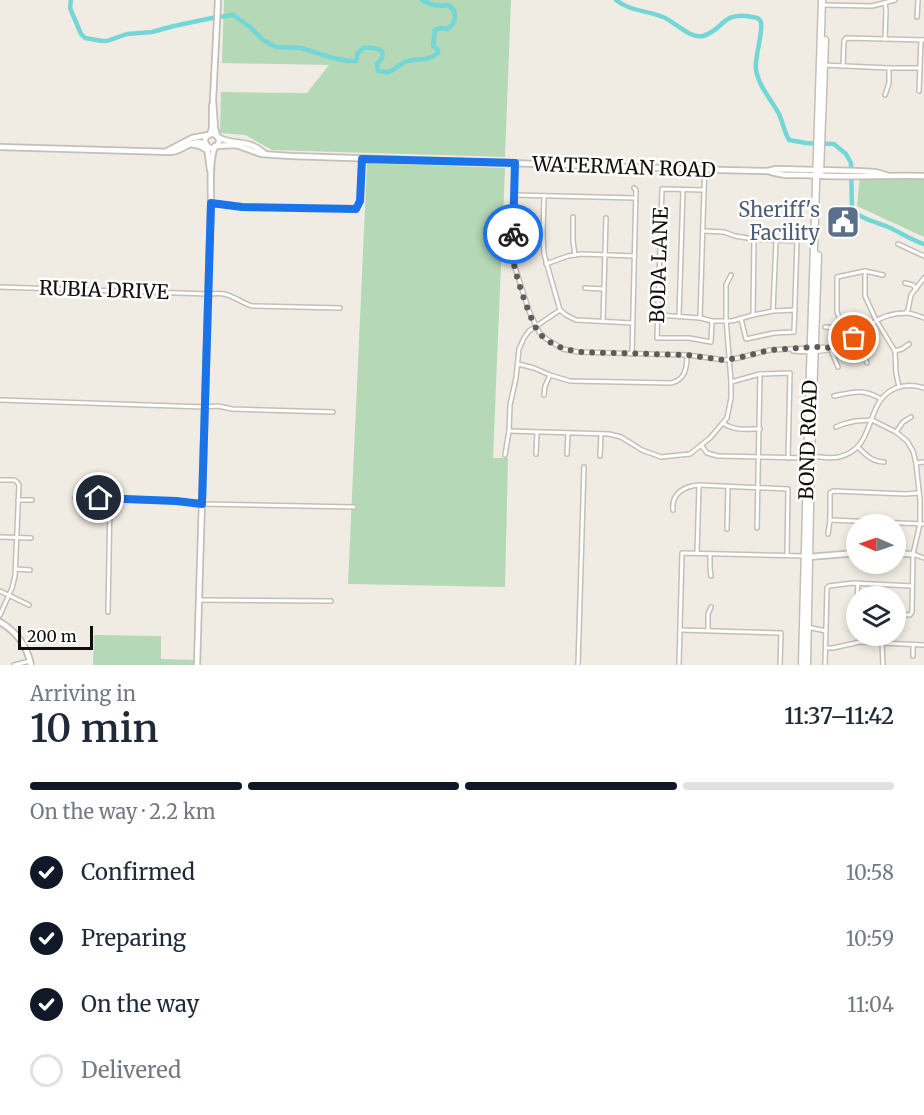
<!DOCTYPE html>
<meta charset="utf-8">
<style>
:root{--surface:#fff;--page:#f6f6f7;--text:#1f2937;--muted:#747a83;--line:#e0e1e3;--accent:#111827}
body{margin:0;font-family:Merriweather,serif;background:var(--page);color:var(--text);height:100vh;display:flex;flex-direction:column;font-size:22px;white-space:nowrap}
*{box-sizing:border-box;margin:0}
p{font-size:20px;color:var(--muted)}
.icon{flex:none;width:33px;height:33px;fill:none;stroke:currentColor;stroke-width:2;stroke-linecap:round;stroke-linejoin:round}
.map{position:relative;height:665px;overflow:hidden}
.panel{display:flex;flex-direction:column;background:var(--surface);flex:1}
.panel>*{flex:none}
.needle{width:39px;rotate:272deg}
.fabs{position:absolute;left:846px;top:514px;display:grid;gap:12px}
.fabs a{display:grid;place-items:center;width:60px;height:60px;border-radius:50%;background:var(--surface);box-shadow:0 3px 9px #0003;font-size:30px}
.scale{position:absolute;left:18px;bottom:15px;width:75px;box-sizing:border-box;padding-left:6px;border:3px solid #110f0c;border-top:0;font-size:16px;line-height:21px;white-space:nowrap;color:#110f0c;-webkit-text-stroke:4px #fff;paint-order:stroke}
.pin{position:absolute;display:grid;place-items:center;width:51px;height:51px;color:#fff;margin:-26px;border:3px solid #fff;border-radius:50%;box-shadow:0 2px 6px #0007}
.courier{position:absolute;display:grid;place-items:center;width:60px;height:60px;margin:-30px;border:4px solid #1a73e8;border-radius:50%;background:#fff;color:#222;box-shadow:0 2px 8px #0007}
.summary em{font-style:normal;font-weight:600}
.summary div{display:flex;flex-direction:column-reverse}
.summary{display:flex;align-items:center;justify-content:space-between;height:102px;padding:0 30px}
h1{font-size:39px;font-weight:600;line-height:45px}
.bar{display:grid;grid-template-columns:repeat(4,1fr);gap:9px 6px;align-content:center;height:72px;padding:0 30px}
.bar i{height:8px;border-radius:4px;background:var(--line)}
.bar .on{background:var(--accent)}
.bar p{grid-column:span 4}
ol{padding:0 30px;list-style:none}
li{display:flex;align-items:center;gap:18px;height:66px}
li p{margin-inline-start:auto}
li .icon{padding:6px;border-radius:50%;background:var(--accent);color:#fff;stroke-width:4}
li:last-child{color:var(--muted)}
li i{width:33px;height:33px;border:3px solid var(--line);border-radius:50%}
.map>svg:first-child{display:block}
.green{fill:#b5d8b7}
.lines{fill:none;stroke-linecap:round;stroke-linejoin:round}
.river{stroke:#73d6d7;stroke-width:4.5}
.street-casing{stroke:#c4bfb6;stroke-width:6}
.secondary-casing{stroke:#c4bfb6;stroke-width:8}
.primary-casing{stroke:#c4bfb6;stroke-width:9}
.street{stroke:#fff;stroke-width:3}
.secondary{stroke:#fff;stroke-width:4.5}
.primary{stroke:#fff;stroke-width:6}
.done{stroke:#5f5c57;stroke-width:6;stroke-dasharray:0 10.8}
.route{stroke:#1a73e8;stroke-width:8}
.labels{text-anchor:middle;stroke-width:5;stroke-linejoin:round;paint-order:stroke}
.street-label{font-size:20px;fill:#110f0c;stroke:#fff}
.service-label{font-size:20px;fill:#4e5e75;stroke:#fff;text-anchor:end}
</style>
<div class="map">
<svg width="924" height="665" viewBox="0 0 924 665">
<rect width="100%" height="100%" fill="#f1ece3"/>
<g class="green">
<path d="M 224,0 L 511,0 L 505,157 L 272,150 L 245,135 L 220,133 L 221,92 L 307,93 L 329,65 L 222,63 Z"/>
<path d="M 367,163 L 505,168 L 493,458 L 508,458 L 505,587 L 348,584 Z"/>
<path d="M 924,176 L 924,237 L 857,206 L 860,177 Z"/>
<path d="M 94,635 L 161,636 L 161,659 L 194,660 L 193,665 L 93,665 Z"/>
</g>
<g class="lines">
<g class="river">
<path d="M 71,0 L 70,8 L 81,34 L 85,38 L 102,41 L 107,41 L 127,34 L 152,32 L 174,26 L 212,18 L 233,15 L 250,27 L 263,40 L 276,47 L 301,48 L 333,58 L 348,61 L 356,61 L 357,58 L 357,54 L 363,48 C 376,47 391,49 377,64 L 378,71 C 380,71 386,73 388,72 C 394,71 399,64 405,62 C 418,57 425,63 438,53 L 438,50 L 433,46 L 435,30 L 441,28 L 447,29 C 457,23 458,11 448,5 C 439,7 429,4 422,0"/>
<path d="M 616,0 C 631,12 647,10 663,17 C 675,22 690,39 703,36 C 724,30 721,11 752,17 C 755,17 757,17 760,20 C 765,26 754,59 756,69 C 758,86 772,100 779,114 C 783,123 784,131 789,140 L 806,143 L 834,144 L 846,154 L 851,163 L 852,210 C 861,219 876,222 888,227 C 900,232 911,240 924,244"/>
</g>
<defs>
<g id="street">
<path d="M 885,3 L 886,10 L 885,39"/>
<path d="M 823,5 L 872,6 L 895,0"/>
<path d="M 917,17 L 918,0"/>
<path d="M 824,65 L 889,68 L 920,68"/>
<path d="M 843,66 L 844,41 L 846,38 L 924,40"/>
<path d="M 919,91 L 921,40"/>
<path d="M 885,95 L 889,83 L 889,68"/>
<path d="M 515,163 L 513,261 L 529,311 L 539,332 L 545,338 L 563,349 L 578,352 L 687,355 L 725,360 L 738,358 L 770,350 L 809,348"/>
<path d="M 704,190 L 705,169"/>
<path d="M 514,195 L 635,198"/>
<path d="M 544,196 L 543,234 L 544,254 L 560,310 L 566,315 L 576,320 L 633,323"/>
<path d="M 211,203 L 242,207 L 356,209 L 360,201 L 362,159"/>
<path d="M 573,217 L 573,241 L 575,255"/>
<path d="M 703,231 L 724,232 L 735,236 L 754,239 L 797,241 L 794,332 L 774,333 L 746,339 L 741,319"/>
<path d="M 898,244 L 924,256"/>
<path d="M 546,264 L 568,256 L 582,254 L 634,256"/>
<path d="M 865,271 L 865,296 L 876,320 L 895,351 L 896,373 L 899,387"/>
<path d="M 905,283 L 913,285 L 916,289"/>
<path d="M 0,287 L 208,294 C 213,294 219,293 224,294 C 234,296 242,303 252,306 L 340,308"/>
<path d="M 585,288 L 604,289"/>
<path d="M 773,311 L 776,241"/>
<path d="M 906,313 L 908,310 L 911,295 L 924,278"/>
<path d="M 658,315 L 700,318 L 712,321 L 732,321 L 753,315 L 773,311 L 795,310"/>
<path d="M 753,315 L 754,239"/>
<path d="M 679,316 L 683,190"/>
<path d="M 700,318 L 704,190 L 662,189 L 657,338 L 689,338 L 711,342 L 712,321"/>
<path d="M 603,321 L 606,218"/>
<path d="M 825,327 L 836,328 L 841,322"/>
<path d="M 816,347 L 835,348"/>
<path d="M 831,350 L 838,367"/>
<path d="M 793,351 C 812,353 827,352 844,345 C 854,340 862,331 870,325 C 880,317 894,313 906,313 C 911,313 919,316 924,318"/>
<path d="M 895,351 L 902,349 L 909,344"/>
<path d="M 632,354 L 636,190 L 634,188"/>
<path d="M 867,363 L 861,348 L 841,322 L 837,312 L 837,277 L 865,271 L 883,275"/>
<path d="M 518,364 L 534,368 L 550,375 L 570,381 L 671,383 C 685,380 687,368 687,355"/>
<path d="M 731,382 L 760,374 L 790,373 L 788,458"/>
<path d="M 544,395 L 545,386 L 550,375"/>
<path d="M 834,396 C 853,392 863,388 881,399"/>
<path d="M 0,400 L 204,407 L 218,406 L 232,409 L 333,412"/>
<path d="M 723,423 C 734,431 746,429 760,429"/>
<path d="M 836,427 L 843,424 L 856,421 L 872,420 L 896,432 L 907,441 L 913,451 L 916,463 L 920,500 L 920,524 L 913,554 L 912,612 L 910,615 L 896,614"/>
<path d="M 509,431 L 609,434 L 621,437 L 642,450 L 661,457 L 690,454 L 710,438 L 727,418 L 731,398 L 731,382 L 726,318 L 726,285 L 731,275"/>
<path d="M 896,432 L 903,422 L 911,417"/>
<path d="M 701,445 L 707,453 L 718,456 L 807,458"/>
<path d="M 858,447 C 866,455 872,462 884,462"/>
<path d="M 536,454 L 537,432"/>
<path d="M 567,454 L 568,433"/>
<path d="M 505,455 L 509,431 L 510,405 L 516,378 L 519,349 L 524,338 L 529,331 L 560,310"/>
<path d="M 600,456 L 601,434"/>
<path d="M 811,456 C 821,457 830,459 839,457 C 878,448 863,401 896,388 C 906,384 915,385 924,388"/>
<path d="M 916,463 L 924,462"/>
<path d="M 0,480 L 14,480 L 17,482 L 19,485 L 15,576 L 12,588 L 0,615"/>
<path d="M 75,498 L 176,501 L 202,504 L 354,507"/>
<path d="M 18,500 L 32,500"/>
<path d="M 673,510 C 671,494 684,486 699,485 L 788,489 L 787,555"/>
<path d="M 830,520 L 924,524"/>
<path d="M 757,528 L 760,374"/>
<path d="M 727,529 L 728,487"/>
<path d="M 828,534 L 830,520 L 830,493 L 833,491 L 906,494 L 918,493"/>
<path d="M 0,537 L 31,538"/>
<path d="M 697,553 L 699,486"/>
<path d="M 710,554 L 710,568 L 711,576"/>
<path d="M 913,554 L 924,558"/>
<path d="M 16,569 L 30,570"/>
<path d="M 0,591 L 29,605"/>
<path d="M 857,597 L 858,583"/>
<path d="M 199,600 L 331,601"/>
<path d="M 108,612 L 110,499"/>
<path d="M 807,627 L 826,631"/>
<path d="M 680,630 L 781,633 L 780,665"/>
<path d="M 708,630 L 708,614 L 711,607"/>
<path d="M 882,643 L 883,665"/>
<path d="M 826,648 L 833,648 L 860,642 L 924,645"/>
<path d="M 913,656 L 913,645"/>
<path d="M 14,665 L 30,661"/>
<path d="M 578,665 L 584,467"/>
<path d="M 679,665 L 682,553 L 805,556"/>
<path d="M 825,665 L 827,588 L 829,586 L 853,583 L 912,586"/>
</g>
<g id="secondary">
<path d="M 210,134 L 212,128 L 212,105"/>
<circle cx="212" cy="141" r="7"/>
<path d="M 217,136 L 215,128 L 213,100 L 218,0"/>
<path d="M 218,137 C 232,146 248,138 264,153"/>
<path d="M 191,144 L 200,146 L 207,150"/>
<path d="M 207,146 L 210,170"/>
<path d="M 216,146 L 236,145 L 261,154 L 291,156 L 721,170 L 768,171 L 776,169 L 858,171 L 875,172 L 886,175"/>
<path d="M 0,147 L 171,152 C 186,150 190,138 206,144"/>
<path d="M 167,151 L 192,138 L 208,135"/>
<path d="M 768,171 C 780,176 793,175 806,175 C 845,178 885,175 924,176"/>
<path d="M 896,554 L 913,554"/>
<path d="M 809,557 L 856,553"/>
<path d="M 0,622 C 17,632 27,646 31,665"/>
<path d="M 197,665 L 211,203 C 211,187 209,161 215,146"/>
</g>
<g id="primary">
<path d="M 820,173 L 825,40"/>
<path d="M 802,665 L 808,432 L 822,0"/>
<path d="M 807,665 L 811,456 L 818,255"/>
</g>
</defs>
<use href="#street" class="street-casing"/>
<use href="#secondary" class="secondary-casing"/>
<use href="#primary" class="primary-casing"/>
<use href="#street" class="street"/>
<use href="#secondary" class="secondary"/>
<use href="#primary" class="primary"/>
</g>
<g class="lines">
<path class="done" d="M 513,234 C 513,242 512,250 513,258 C 514,272 531,324 540,334 C 550,345 564,349 578,352 L 687,355 L 724,360 L 738,358 L 770,350 L 815,347 L 835,348 L 845,344 L 854,338"/>
<path class="route" d="M 99,498 L 176,501 L 202,504 L 211,203 L 242,207 L 356,209 L 360,201 L 362,159 L 515,163 L 513,234"/>
</g>
<defs>
<symbol id="civic-square" viewBox="-11 -11 22 22"><rect x="-9" y="-9" width="18" height="18" rx="4" fill="#5c6f8a" stroke="#fff"/><path d="M-.6-6.5H3V-4.5H.6V-3L4-1V1h2V6H-6V1h2V-1L-.6-3ZM-1.2 2.5V6h2.4V2.5Z" fill="#fff"/></symbol>
</defs>
<g fill-rule="evenodd">
<use href="#civic-square" x="824" y="203" width="38" height="38"/>
</g>
<g class="labels">
<g class="street-label">
<text transform="translate(624 167) rotate(2)" y="7">WATERMAN ROAD</text>
<text transform="translate(659 265) rotate(-88)" y="7">BODA LANE</text>
<text transform="translate(104 290) rotate(2)" y="7">RUBIA DRIVE</text>
<text transform="translate(808 440) rotate(-88)" y="7">BOND ROAD</text>
</g>
<g class="service-label">
<text x="820" y="217">Sheriff's<tspan x="820" dy="23">Facility</tspan></text>
</g>
</g>
</svg>
<div class="fabs">
<a><svg class="needle" viewBox="-14 -14 28 28"><path d="M0-13l5 13h-10z" fill="#e53935"/><path d="M0 13l5-13h-10z" fill="#747a83"/></svg></a>
<a><svg class="icon" aria-label="layers" viewBox="0 0 24 24"><path d="M12 4l9 5-9 5-9-5zM3 14l9 5 9-5"/></svg></a>
</div>
<div class="scale">200 m</div>
<div class="pin" style="left:854px;top:338px;background:#ea580c"><svg class="icon" aria-label="bag" viewBox="0 0 24 24"><path d="M5 8h14l-1 12H6zM9 8a3 3 0 0 1 6 0"/></svg></div>
<div class="pin" style="left:99px;top:498px;background:#1f2937"><svg class="icon" aria-label="home" viewBox="0 0 24 24"><path d="M3 11l9-7 9 7M6 9v11h12V9"/></svg></div>
<div class="courier" style="left:513px;top:234px"><svg class="icon" aria-label="bike" viewBox="0 0 24 24"><circle cx="6" cy="16" r="4"/><circle cx="18" cy="16" r="4"/><path d="M6 16l4-8h5l3 8M10 8l3 8H6M13 5h3"/></svg></div>
</div>
<section class="panel">
<div class="summary"><div><h1>10 min</h1><p>Arriving in</p></div><em>11:37–11:42</em></div>
<div class="bar"><i class="on"></i><i class="on"></i><i class="on"></i><i></i><p>On the way · 2.2 km</p></div>
<ol>
<li><svg class="icon" aria-label="check" viewBox="0 0 24 24"><path d="M5 12l5 5 9-10"/></svg>Confirmed<p>10:58</p></li>
<li><svg class="icon" aria-label="check" viewBox="0 0 24 24"><path d="M5 12l5 5 9-10"/></svg>Preparing<p>10:59</p></li>
<li><svg class="icon" aria-label="check" viewBox="0 0 24 24"><path d="M5 12l5 5 9-10"/></svg>On the way<p>11:04</p></li>
<li><i></i>Delivered</li>
</ol>
</section>
